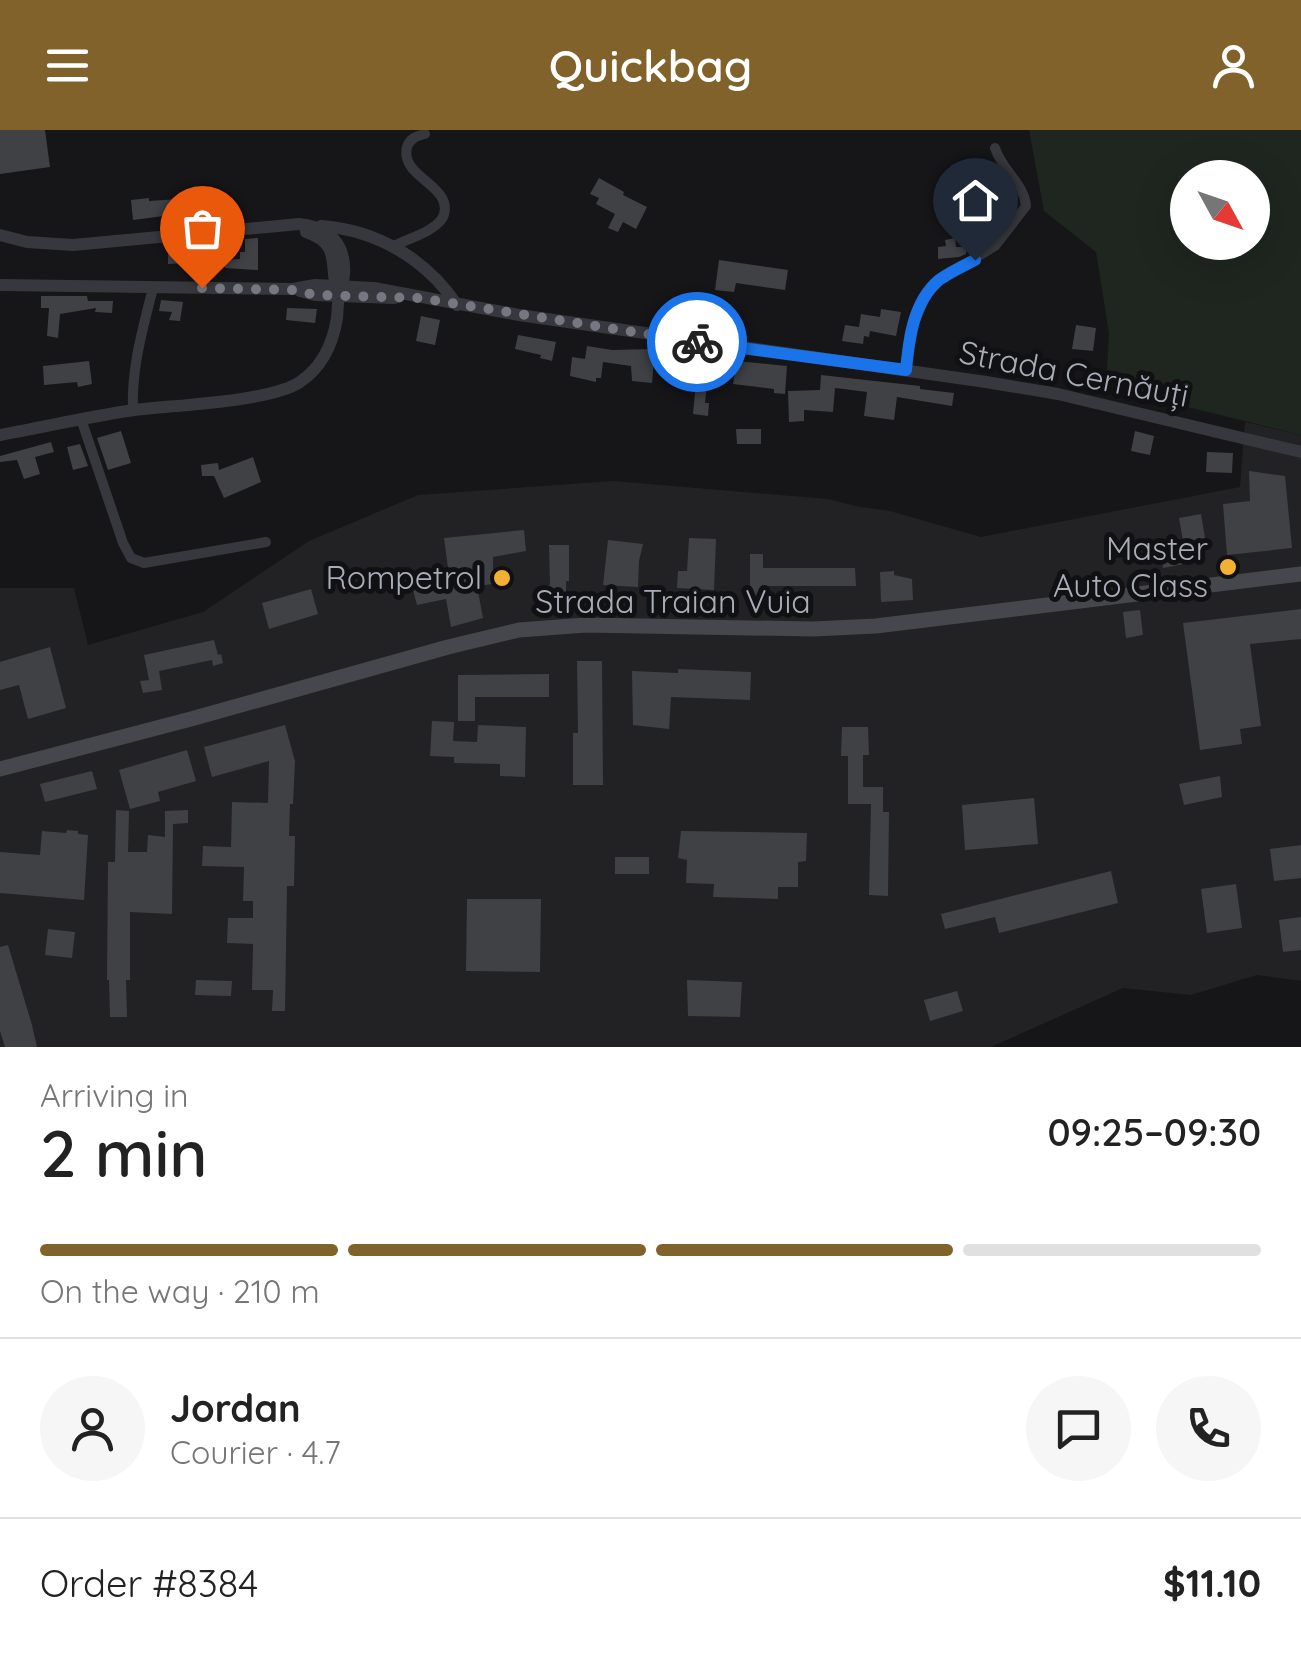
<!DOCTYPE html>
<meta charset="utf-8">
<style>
:root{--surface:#fff;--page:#f6f6f6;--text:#222;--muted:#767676;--line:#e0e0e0;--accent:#80622a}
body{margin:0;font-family:Quicksand,sans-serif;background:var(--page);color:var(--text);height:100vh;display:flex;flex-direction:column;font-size:38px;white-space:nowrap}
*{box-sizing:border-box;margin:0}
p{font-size:32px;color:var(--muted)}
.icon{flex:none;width:55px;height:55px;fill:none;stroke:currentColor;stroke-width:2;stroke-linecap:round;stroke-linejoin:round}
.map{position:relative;height:917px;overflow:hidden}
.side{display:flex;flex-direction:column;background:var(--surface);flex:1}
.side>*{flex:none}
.needle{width:65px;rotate:130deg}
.controls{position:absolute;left:1170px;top:30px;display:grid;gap:20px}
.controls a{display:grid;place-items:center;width:100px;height:100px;border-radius:50%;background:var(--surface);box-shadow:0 10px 40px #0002;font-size:50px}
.pin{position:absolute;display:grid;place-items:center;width:85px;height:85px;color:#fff;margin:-102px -42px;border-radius:50% 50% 50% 0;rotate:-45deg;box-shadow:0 0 10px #0007}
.pin .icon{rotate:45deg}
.courier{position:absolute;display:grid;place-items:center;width:100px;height:100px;margin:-50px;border:8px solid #1a73e8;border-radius:50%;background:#fff;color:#222;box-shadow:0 2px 12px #0007}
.headline em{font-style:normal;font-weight:600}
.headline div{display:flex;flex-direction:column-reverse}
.headline{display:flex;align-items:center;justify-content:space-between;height:170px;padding:0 40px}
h1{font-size:65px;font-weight:600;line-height:75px}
.bar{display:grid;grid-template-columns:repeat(4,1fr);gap:15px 10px;align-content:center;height:120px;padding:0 40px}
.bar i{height:12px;border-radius:8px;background:var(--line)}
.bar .active{background:var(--accent)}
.bar p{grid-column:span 4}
.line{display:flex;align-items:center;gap:25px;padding:0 40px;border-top:2px solid var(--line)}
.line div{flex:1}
.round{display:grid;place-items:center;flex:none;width:105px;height:105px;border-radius:52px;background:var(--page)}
header{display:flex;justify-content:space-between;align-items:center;height:130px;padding:0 40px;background:var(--accent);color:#fff;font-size:45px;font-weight:600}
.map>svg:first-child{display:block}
.built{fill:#222225}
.green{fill:#1e261f;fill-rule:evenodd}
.building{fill:#404145}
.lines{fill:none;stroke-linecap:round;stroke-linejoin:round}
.minor{stroke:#37383d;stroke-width:10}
.tertiary{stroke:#37383d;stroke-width:12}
.secondary{stroke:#45474d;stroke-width:15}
.done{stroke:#757880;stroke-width:10;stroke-dasharray:0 18}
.route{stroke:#1a73e8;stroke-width:12}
.poi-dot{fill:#f2b134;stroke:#111113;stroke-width:4}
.labels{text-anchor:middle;stroke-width:10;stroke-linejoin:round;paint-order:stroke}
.street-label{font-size:32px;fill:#a8adb8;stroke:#111113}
.poi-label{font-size:32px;fill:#a8adb8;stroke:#111113;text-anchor:end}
</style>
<header><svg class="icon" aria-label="menu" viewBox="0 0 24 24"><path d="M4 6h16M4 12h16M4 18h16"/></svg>Quickbag<svg class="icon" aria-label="person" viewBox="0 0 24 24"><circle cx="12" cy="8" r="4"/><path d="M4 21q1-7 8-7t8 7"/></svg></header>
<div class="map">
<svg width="1301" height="917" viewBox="0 0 1301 917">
<rect width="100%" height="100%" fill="#161618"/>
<path class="built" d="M 1245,292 L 1301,305 L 1301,851 L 1257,845 L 1191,865 L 1123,858 L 991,917 L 0,917 L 0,458 L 74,458 L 88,515 L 203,482 L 309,411 L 418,365 L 613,351 L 828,369 L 855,376 L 890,381 L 981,407 L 1240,357 Z"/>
<path class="green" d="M 1029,0 L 1301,0 L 1301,305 L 1106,257 L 1109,203 L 1096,122 L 1044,81 ZM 1188,48 L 1252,48 L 1252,112 L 1188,112 Z"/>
<g class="building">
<path d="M 0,0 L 45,0 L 50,37 L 0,44 Z"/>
<path d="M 599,48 L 624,62 L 623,65 L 647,77 L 636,99 L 623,92 L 618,102 L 608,98 L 615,84 L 596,74 L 599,68 L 590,64 Z"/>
<path d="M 149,68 L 149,71 L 193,68 L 196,85 L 180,88 L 179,84 L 133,90 L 131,70 Z"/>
<path d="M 258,108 L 258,140 L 225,138 L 225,130 L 240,129 L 240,122 L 245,122 L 245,109 Z"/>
<path d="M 955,108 L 956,117 L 966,117 L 966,124 L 959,127 L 938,129 L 938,117 L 946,116 L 945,110 Z"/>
<path d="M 189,114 L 189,133 L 168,134 L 168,116 Z"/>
<path d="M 719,130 L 788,140 L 785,160 L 736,153 L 734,162 L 715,160 Z"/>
<path d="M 41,166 L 87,166 L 88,171 L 113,171 L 112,183 L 95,182 L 96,178 L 60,184 L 58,208 L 47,206 L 49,178 L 41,178 Z"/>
<path d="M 161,170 L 183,172 L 180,191 L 169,190 L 172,182 L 159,181 Z"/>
<path d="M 287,178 L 317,179 L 315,193 L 286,190 Z"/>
<path d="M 881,179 L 901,182 L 896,206 L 870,201 L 869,207 L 864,206 L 863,214 L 842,211 L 845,195 L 859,197 L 861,184 L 880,187 Z"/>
<path d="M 421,186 L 440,190 L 435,215 L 416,211 Z"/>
<path d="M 1076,195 L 1096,198 L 1093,221 L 1072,219 Z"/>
<path d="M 518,205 L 556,212 L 552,231 L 540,228 L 541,225 L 515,219 Z"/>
<path d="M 587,216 L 612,220 L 655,219 L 652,253 L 632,251 L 631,236 L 603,232 L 601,248 L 596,248 L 596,252 L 570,246 L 572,227 L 585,229 Z"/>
<path d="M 674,222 L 718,229 L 716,245 L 708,244 L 705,273 L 709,273 L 708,286 L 693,284 L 697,241 L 672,238 Z"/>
<path d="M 89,231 L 92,254 L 78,257 L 77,252 L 44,255 L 43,236 Z"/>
<path d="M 737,231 L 787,236 L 785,264 L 774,263 L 774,259 L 733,254 Z"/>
<path d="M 821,245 L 920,256 L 920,259 L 954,263 L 952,276 L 897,267 L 894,290 L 864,286 L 867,262 L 835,258 L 833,282 L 804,280 L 804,291 L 789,292 L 788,261 L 820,260 Z"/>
<path d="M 736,299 L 761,299 L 761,314 L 737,314 Z"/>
<path d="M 121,301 L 131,333 L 108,340 L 97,308 Z"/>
<path d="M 1135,301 L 1154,306 L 1150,325 L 1131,321 Z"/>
<path d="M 51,312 L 54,322 L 35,327 L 40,344 L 24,349 L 17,330 L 0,332 L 0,326 Z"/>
<path d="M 80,314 L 88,336 L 73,340 L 67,317 Z"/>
<path d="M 1207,322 L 1233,323 L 1232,343 L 1206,342 Z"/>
<path d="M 253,327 L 261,352 L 224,368 L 214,346 L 202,346 L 201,335 L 218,333 L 219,340 Z"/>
<path d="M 1249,341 L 1285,346 L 1292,418 L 1227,425 L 1223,374 L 1250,371 Z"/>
<path d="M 1201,384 L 1206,414 L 1186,417 L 1189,433 L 1163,438 L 1159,415 L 1183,411 L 1179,388 Z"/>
<path d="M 524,400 L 526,421 L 493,427 L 493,454 L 477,456 L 483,488 L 451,497 L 446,469 L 417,475 L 409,445 L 448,438 L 444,408 Z"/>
<path d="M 689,408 L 716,409 L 714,460 L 677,458 L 678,441 L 687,441 Z"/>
<path d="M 608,410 L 643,414 L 639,431 L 638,457 L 603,455 Z"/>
<path d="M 549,415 L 569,415 L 569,451 L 566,451 L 566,474 L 546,474 L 545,455 L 550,455 Z"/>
<path d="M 750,424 L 763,424 L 763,438 L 855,438 L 856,456 L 763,456 L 763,470 L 750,470 Z"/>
<path d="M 894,441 L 894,445 L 912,449 L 913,470 L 881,472 L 880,442 Z"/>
<path d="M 311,459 L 318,484 L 269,499 L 262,473 Z"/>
<path d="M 1301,479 L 1301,509 L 1250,514 L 1261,596 L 1240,599 L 1242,614 L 1200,620 L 1183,493 Z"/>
<path d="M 1140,480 L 1143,505 L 1126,508 L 1123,482 Z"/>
<path d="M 214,510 L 218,525 L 221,524 L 223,533 L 213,536 L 212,530 L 159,541 L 162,560 L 143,563 L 140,551 L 149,550 L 144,525 Z"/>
<path d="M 50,517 L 66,578 L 28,589 L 19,555 L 0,560 L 0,532 Z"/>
<path d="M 577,531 L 602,531 L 603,655 L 573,655 L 573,603 L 578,603 Z"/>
<path d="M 678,539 L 751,542 L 750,570 L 671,567 L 669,599 L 633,595 L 632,541 L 678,543 Z"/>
<path d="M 549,544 L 549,567 L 475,567 L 475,591 L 458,591 L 458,545 Z"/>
<path d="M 432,591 L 454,592 L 453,611 L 477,612 L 478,595 L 526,597 L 525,647 L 500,646 L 500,634 L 454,633 L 454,627 L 430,626 Z"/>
<path d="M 285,595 L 295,631 L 293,674 L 290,674 L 289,706 L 295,706 L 294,756 L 287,756 L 285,881 L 272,881 L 273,860 L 252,860 L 253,814 L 227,813 L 228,788 L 253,788 L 253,771 L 243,771 L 244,737 L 202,736 L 203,716 L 231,717 L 232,672 L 268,673 L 269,631 L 212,647 L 204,617 Z"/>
<path d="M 842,597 L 868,597 L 869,625 L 863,625 L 863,657 L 883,657 L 883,682 L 889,682 L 888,766 L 869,765 L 871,674 L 848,674 L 848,626 L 841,626 Z"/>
<path d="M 187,620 L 196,651 L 158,662 L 160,671 L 130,679 L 119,640 Z"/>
<path d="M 92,641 L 97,659 L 45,672 L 40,654 Z"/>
<path d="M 1220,646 L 1222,667 L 1184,675 L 1179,654 Z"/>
<path d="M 1034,668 L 1038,714 L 965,720 L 962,675 Z"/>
<path d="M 116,680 L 129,681 L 128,722 L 147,722 L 148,705 L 165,707 L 165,681 L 188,680 L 188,693 L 173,694 L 172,784 L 130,782 L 130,850 L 126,850 L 127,887 L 110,887 L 109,850 L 107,850 L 108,732 L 115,732 Z"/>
<path d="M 67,700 L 78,701 L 78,704 L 88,705 L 84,770 L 0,763 L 0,722 L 40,725 L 42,701 L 66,703 Z"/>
<path d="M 681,701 L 807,703 L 806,731 L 798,732 L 798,757 L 778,757 L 778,769 L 713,767 L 714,754 L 686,753 L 687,730 L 678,728 Z"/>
<path d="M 1301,715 L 1301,748 L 1274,751 L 1270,719 Z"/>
<rect x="615" y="727" width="34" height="17"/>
<path d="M 1111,741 L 1118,773 L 999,803 L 995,787 L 945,799 L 941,784 Z"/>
<path d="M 1236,754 L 1242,798 L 1207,803 L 1201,759 Z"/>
<path d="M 467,769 L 541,769 L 540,842 L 466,841 Z"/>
<path d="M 1301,787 L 1301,820 L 1283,822 L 1279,790 Z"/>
<path d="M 48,799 L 75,802 L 72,828 L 45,825 Z"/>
<path d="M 8,815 L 32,895 L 37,917 L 5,917 L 0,901 L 0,817 Z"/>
<path d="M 196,850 L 232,851 L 231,866 L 195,865 Z"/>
<path d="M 687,850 L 742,852 L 740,887 L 688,886 Z"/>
<path d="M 957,861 L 963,881 L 930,891 L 924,870 Z"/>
</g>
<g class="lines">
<g class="minor">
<path d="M 392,117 C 406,109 431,103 441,90 C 446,84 446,75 442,68 C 433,51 401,41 407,17 C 410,8 417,6 425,4"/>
<path d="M 905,240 L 910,202 L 928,161 L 942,148 L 995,116 L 1026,76 C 1024,53 1003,42 995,18"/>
<path d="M 133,280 C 131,239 143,198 153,158"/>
<path d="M 81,289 L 123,413 L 131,428 L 144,433 L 266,412"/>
</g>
<g class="tertiary">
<path d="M 321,96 C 377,100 426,129 457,175"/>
<path d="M 306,102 C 342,114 329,135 337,162"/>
<path d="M 0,105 L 27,112 L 73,115 L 299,94 C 320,96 339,106 343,128 C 346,142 343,152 340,165 C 337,172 338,180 337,188 C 333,213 322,237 300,252 C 270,272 174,275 135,280 C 90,286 45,297 0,305"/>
<path d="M 0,155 L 293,159 L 315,155 L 374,158 L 519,185 L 986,252 L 1058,264 L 1301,322"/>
<path d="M 300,161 L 315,165 L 394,168"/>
</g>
<path class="secondary" d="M 0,639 L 191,589 L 448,517 L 519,500 L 586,495 L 813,499 L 876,496 L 1301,444"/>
</g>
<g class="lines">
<path class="done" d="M 202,158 L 293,160 L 315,165 L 419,168 L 697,212"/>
<path class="route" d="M 697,212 L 906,240 C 909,209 913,172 939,150 C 950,142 963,136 975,130"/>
</g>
<g class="poi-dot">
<circle cx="1228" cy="437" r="10"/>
<circle cx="502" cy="448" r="10"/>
</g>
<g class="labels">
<g class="street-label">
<text transform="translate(1074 244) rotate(11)" y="11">Strada Cernăuți</text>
<text x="673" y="483">Strada Traian Vuia</text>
</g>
<g class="poi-label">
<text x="1208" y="430">Master<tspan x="1208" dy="37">Auto Class</tspan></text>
<text x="482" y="459">Rompetrol</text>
</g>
</g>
</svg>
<div class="controls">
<a><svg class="needle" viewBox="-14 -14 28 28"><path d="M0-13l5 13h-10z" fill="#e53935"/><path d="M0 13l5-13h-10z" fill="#767676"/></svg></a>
</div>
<div class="pin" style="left:202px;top:158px;background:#ea580c"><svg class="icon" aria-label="bag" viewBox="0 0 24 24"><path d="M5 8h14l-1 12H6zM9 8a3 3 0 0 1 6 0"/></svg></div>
<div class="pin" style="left:975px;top:130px;background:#1f2937"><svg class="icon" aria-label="home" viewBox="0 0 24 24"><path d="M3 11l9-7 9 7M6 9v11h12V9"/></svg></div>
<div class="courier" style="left:697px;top:212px"><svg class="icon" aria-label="bike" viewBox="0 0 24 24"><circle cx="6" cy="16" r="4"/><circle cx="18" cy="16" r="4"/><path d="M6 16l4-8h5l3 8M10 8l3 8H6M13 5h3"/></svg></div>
</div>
<section class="side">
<div class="headline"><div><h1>2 min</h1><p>Arriving in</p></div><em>09:25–09:30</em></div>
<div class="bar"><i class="active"></i><i class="active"></i><i class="active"></i><i></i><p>On the way · 210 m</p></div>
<div class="line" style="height:180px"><a class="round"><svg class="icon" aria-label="person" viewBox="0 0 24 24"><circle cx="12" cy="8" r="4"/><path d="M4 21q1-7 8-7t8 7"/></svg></a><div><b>Jordan</b><p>Courier · 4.7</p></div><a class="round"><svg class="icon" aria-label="chat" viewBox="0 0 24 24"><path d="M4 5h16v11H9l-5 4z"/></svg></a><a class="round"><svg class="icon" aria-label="phone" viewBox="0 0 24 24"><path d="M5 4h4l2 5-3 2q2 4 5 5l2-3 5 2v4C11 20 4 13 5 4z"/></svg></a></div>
<div class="line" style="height:130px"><div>Order #8384</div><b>$11.10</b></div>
</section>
